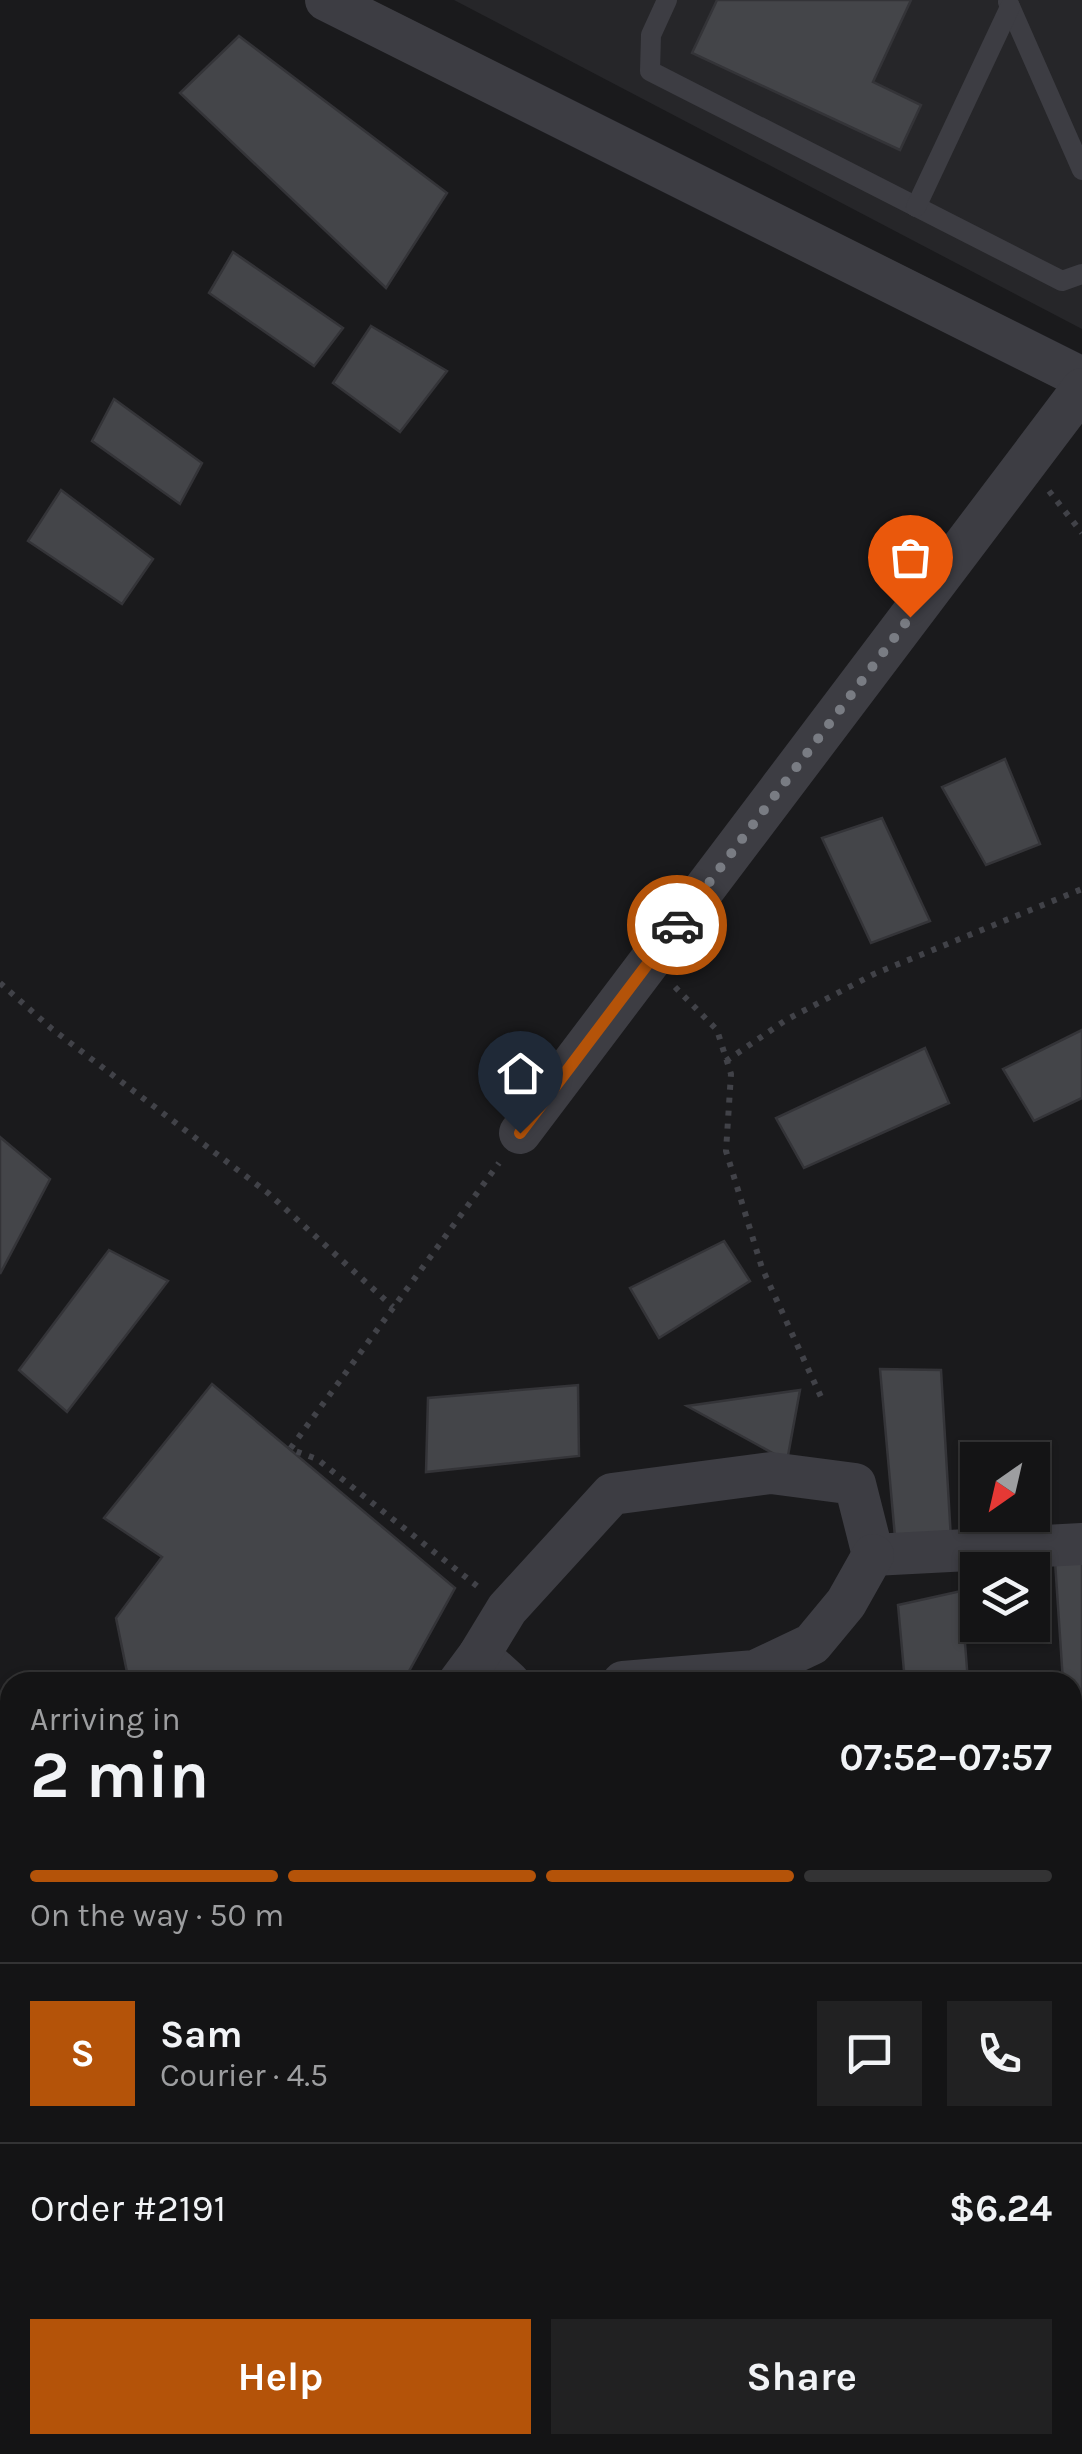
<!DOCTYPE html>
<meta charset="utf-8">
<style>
:root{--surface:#141415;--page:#212122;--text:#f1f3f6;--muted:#9d9ea0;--line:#333334;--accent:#b45309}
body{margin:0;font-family:Karla,sans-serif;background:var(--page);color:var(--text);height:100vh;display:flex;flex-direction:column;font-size:38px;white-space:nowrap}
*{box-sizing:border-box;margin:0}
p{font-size:32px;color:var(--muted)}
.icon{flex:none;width:55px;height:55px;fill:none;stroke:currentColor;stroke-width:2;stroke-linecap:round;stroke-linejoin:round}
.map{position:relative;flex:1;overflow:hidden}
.side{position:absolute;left:0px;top:1672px;width:1082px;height:782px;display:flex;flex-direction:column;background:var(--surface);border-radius:30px 30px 0 0;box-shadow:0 2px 8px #0004,0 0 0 2px var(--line)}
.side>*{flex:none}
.needle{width:65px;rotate:214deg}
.fabs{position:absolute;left:960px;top:1442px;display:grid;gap:20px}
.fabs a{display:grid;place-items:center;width:90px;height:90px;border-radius:0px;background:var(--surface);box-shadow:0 2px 8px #0004,0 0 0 2px var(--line);font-size:50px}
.pin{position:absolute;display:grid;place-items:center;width:85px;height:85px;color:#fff;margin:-102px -42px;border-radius:50% 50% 50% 0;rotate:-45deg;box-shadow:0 0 10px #0007}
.pin .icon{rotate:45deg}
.courier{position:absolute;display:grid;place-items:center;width:100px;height:100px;margin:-50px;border:8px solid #b45309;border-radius:50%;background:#fff;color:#222;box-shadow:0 2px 12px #0007}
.head em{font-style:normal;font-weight:700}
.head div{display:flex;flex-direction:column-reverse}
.head{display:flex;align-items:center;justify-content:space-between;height:170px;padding:0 30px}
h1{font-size:65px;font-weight:700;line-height:75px}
.bar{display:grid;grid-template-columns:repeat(4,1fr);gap:15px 10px;align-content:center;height:120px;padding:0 30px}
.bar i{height:12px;border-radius:8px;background:var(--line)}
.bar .on{background:var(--accent)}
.bar p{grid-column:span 4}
.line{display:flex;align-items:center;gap:25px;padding:0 30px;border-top:2px solid var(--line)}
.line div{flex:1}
.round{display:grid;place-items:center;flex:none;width:105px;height:105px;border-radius:0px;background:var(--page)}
.cta{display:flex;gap:20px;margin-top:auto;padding:20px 30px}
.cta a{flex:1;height:115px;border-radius:0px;background:var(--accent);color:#fff;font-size:40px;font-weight:700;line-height:115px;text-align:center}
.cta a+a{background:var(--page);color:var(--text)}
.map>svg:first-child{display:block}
.built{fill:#262629}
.green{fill:#212a23}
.building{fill:#444549;stroke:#343438;stroke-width:2.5}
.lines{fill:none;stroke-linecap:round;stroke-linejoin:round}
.path{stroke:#414248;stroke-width:6;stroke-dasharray:5 8;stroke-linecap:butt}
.service{stroke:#3d3d43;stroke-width:20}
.minor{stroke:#3d3d43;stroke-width:42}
.done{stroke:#797c83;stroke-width:10;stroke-dasharray:0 18}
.route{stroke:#b45309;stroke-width:12}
</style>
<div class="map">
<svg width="1082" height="2454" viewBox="0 0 1082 2454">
<rect width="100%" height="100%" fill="#1a1a1c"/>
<path class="built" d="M 454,0 L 1082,0 L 1082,329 Z"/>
<path class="green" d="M 1082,2222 L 1082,2353 L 1073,2354 L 1073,2223 Z"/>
<g class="building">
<path d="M 717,0 L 911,0 L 873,82 L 921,105 L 900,150 L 692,53 Z"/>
<path d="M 239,36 L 447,193 L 386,288 L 180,93 Z"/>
<path d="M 233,252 L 343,328 L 314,366 L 209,293 Z"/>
<path d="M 371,326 L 447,371 L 400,432 L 333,383 Z"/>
<path d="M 114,399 L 202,463 L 180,504 L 92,441 Z"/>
<path d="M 61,490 L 153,559 L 122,604 L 28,541 Z"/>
<path d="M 1005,759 L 1040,844 L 986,865 L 942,787 Z"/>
<path d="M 882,818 L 930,921 L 871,943 L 822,838 Z"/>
<path d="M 1082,1030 L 1082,1098 L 1034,1121 L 1003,1069 Z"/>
<path d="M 925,1048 L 949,1103 L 804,1168 L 776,1118 Z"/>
<path d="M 0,1137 L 50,1179 L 0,1274 Z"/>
<path d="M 724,1241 L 750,1281 L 659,1338 L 630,1288 Z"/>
<path d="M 109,1250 L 168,1281 L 67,1412 L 19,1370 Z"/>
<path d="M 880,1369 L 941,1370 L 951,1539 L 895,1537 Z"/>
<path d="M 212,1384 L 455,1588 L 403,1682 L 129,1682 L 116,1618 L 162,1557 L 104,1518 Z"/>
<path d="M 578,1385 L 579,1456 L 426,1472 L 428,1398 Z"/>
<path d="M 800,1390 L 787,1461 L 687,1406 Z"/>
<path d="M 1082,1558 L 1082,1782 L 1072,1782 L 1072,1682 L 1063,1682 L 1055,1561 Z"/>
<path d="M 961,1591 L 968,1682 L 905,1682 L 898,1605 Z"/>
<path d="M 10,1913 L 10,2107 L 0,2099 L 0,1927 Z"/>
<path d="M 0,2140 L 10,2149 L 10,2246 L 0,2238 Z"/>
</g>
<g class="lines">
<g class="path">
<path d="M 1049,491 L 1082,533"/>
<path d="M 0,983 L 52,1029 L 268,1193 L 393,1307"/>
<path d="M 675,987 L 717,1030 L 731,1074 L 726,1151 L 762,1268 L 821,1397"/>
<path d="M 726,1061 L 786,1020 L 874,974 L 1082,889"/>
<path d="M 477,1586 L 317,1459 L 290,1449 L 499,1163"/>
</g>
<g class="service">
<path d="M 667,0 L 651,35 L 650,71 L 1062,281 L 1082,274"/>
<path d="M 1008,2 L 1082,170"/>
<path d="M 916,207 L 1010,7"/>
</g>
<g class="minor">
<path d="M 326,0 L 1082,378"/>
<path d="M 520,1133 L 1082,389"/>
<path d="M 479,1655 L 509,1682"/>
<path d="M 459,1682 L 479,1655 L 507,1609 L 612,1494 L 771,1473 L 855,1484 L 873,1555 L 1082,1544"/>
<path d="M 623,1682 L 755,1671 L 812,1644 L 846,1603 L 873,1555"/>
<path d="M 0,1723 L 10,1731"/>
<path d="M 0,2120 L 10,2128"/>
<path d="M 0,2271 L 10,2279"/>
<path d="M 277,2445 L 295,2454"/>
<path d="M 746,2445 L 747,2454"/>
</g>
</g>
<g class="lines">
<path class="done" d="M 677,925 L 910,617"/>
<path class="route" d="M 520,1133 L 677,925"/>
</g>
</svg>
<div class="fabs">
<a><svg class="needle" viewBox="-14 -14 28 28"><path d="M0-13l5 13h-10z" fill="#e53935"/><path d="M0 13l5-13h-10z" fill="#9d9ea0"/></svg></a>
<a><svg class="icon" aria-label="layers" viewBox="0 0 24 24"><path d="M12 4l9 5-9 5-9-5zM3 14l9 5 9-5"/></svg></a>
</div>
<div class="pin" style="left:910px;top:617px;background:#ea580c"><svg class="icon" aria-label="bag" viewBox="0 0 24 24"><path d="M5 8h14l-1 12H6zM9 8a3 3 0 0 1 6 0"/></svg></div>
<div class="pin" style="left:520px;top:1133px;background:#1f2937"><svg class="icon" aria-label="home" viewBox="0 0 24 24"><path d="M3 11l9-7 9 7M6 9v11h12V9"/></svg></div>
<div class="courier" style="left:677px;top:925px"><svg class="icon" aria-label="car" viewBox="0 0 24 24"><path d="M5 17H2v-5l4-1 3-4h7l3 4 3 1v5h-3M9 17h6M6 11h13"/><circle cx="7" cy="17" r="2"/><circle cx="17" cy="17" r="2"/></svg></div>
<section class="side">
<div class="head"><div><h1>2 min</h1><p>Arriving in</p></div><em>07:52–07:57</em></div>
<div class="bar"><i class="on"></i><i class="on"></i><i class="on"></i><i></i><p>On the way · 50 m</p></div>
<div class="line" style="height:180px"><b class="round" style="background:var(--accent);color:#fff">S</b><div><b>Sam</b><p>Courier · 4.5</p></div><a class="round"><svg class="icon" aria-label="chat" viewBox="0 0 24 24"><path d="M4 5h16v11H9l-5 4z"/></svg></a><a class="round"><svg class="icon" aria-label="phone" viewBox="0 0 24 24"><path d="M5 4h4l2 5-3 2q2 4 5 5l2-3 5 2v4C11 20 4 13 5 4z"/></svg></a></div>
<div class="line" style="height:130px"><div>Order #2191</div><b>$6.24</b></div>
<div class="cta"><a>Help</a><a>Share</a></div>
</section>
</div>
